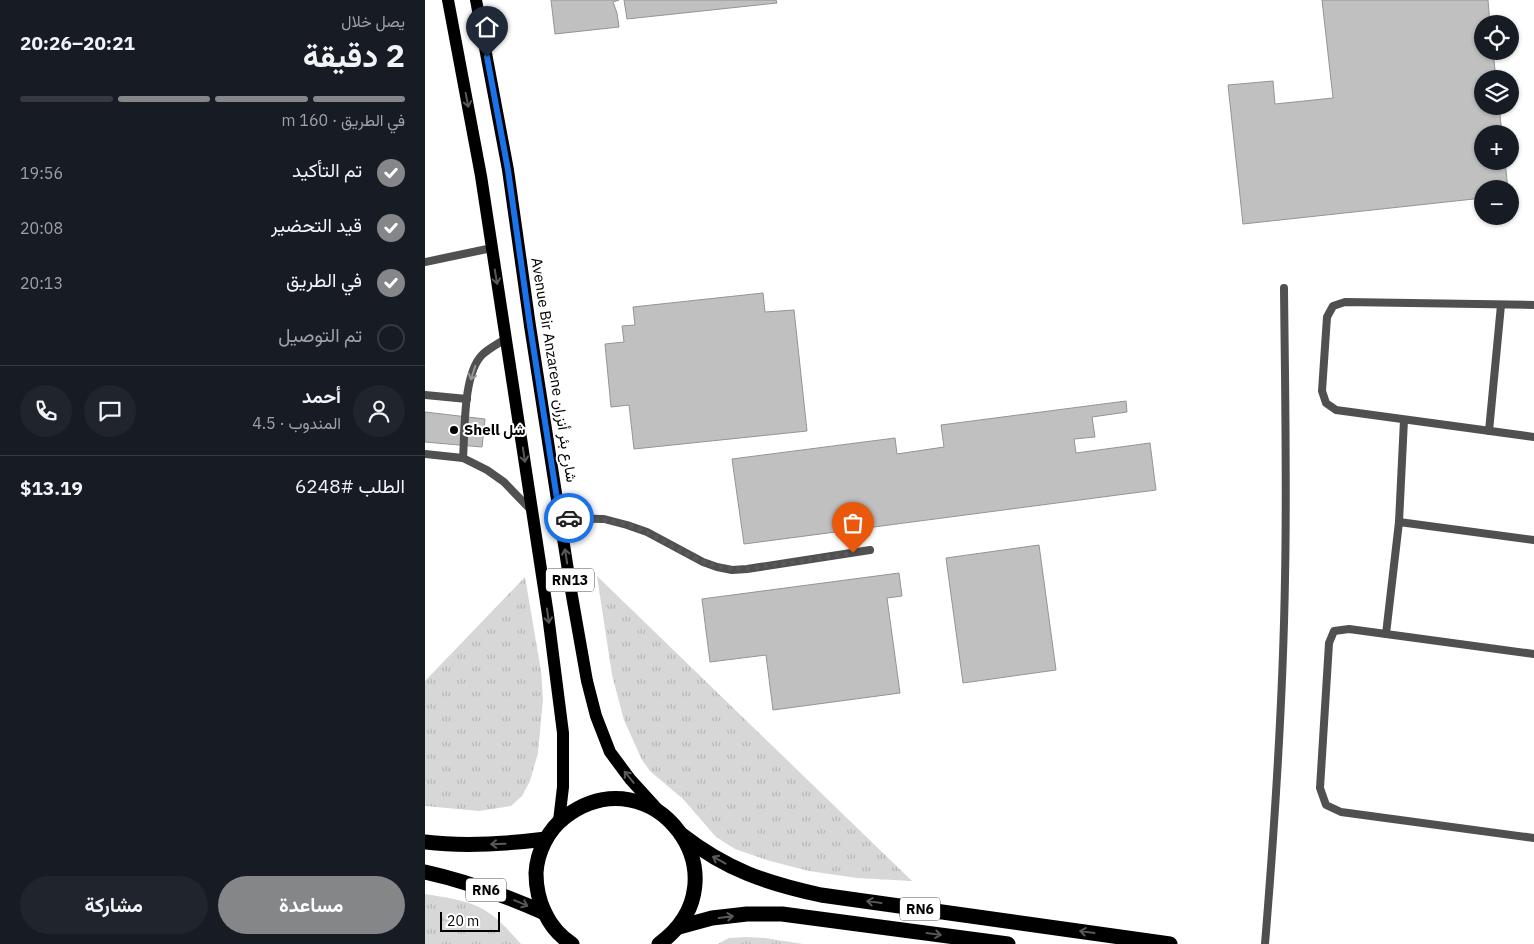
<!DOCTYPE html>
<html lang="ar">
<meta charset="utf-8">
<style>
:root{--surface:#171b24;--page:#20242c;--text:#f1f3f6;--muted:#9ea1a6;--line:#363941;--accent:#858687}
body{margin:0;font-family:"IBM Plex Sans",Vazirmatn,sans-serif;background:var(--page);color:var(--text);direction:rtl;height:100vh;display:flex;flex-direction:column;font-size:19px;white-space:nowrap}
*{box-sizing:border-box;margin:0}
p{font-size:16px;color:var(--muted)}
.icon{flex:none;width:28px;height:28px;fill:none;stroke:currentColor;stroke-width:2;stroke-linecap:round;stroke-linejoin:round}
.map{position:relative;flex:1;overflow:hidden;direction:ltr}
.details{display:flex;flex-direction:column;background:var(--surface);width:425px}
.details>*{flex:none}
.buttons{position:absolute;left:1049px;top:15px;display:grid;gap:10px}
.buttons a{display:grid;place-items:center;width:45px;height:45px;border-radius:50%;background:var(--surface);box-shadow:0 1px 4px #0004;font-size:25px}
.scale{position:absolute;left:15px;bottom:12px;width:60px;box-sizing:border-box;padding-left:5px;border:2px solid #000;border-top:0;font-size:14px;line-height:18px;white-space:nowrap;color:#000;-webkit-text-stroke:4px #fff;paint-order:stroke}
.pin{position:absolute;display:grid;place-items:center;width:42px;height:42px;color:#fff;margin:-51px -21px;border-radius:50% 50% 50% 0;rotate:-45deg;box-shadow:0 0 5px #0007}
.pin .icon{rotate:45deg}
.courier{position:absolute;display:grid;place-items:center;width:50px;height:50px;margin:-25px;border:4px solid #1a73e8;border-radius:50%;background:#fff;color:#222;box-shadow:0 1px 6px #0007}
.head em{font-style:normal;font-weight:700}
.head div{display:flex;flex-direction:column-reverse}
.head{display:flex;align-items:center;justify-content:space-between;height:85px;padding:0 20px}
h1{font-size:32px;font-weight:700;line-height:38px}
.bar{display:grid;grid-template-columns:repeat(4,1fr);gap:8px 5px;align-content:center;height:60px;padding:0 20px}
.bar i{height:6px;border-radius:4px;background:var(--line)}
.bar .current{background:var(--accent)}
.bar p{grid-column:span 4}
.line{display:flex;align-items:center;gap:12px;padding:0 20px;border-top:1px solid var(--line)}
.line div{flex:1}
.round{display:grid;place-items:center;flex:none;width:52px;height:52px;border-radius:26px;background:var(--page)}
ol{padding:0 20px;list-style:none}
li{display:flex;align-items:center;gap:15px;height:55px}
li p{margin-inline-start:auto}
li .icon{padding:5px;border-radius:50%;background:var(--accent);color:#fff;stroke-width:4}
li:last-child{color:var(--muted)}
li i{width:28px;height:28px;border:2px solid var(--line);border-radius:50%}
.action{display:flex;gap:10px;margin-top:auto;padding:10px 20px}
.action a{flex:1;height:58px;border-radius:30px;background:var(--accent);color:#fff;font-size:20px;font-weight:700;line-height:58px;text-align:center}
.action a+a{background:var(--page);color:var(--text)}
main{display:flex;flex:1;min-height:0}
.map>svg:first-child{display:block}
.grass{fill:url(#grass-tufts)}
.building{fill:#c0c0c0;stroke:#949494}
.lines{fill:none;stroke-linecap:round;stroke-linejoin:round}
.lane{stroke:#505050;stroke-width:8}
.primary{stroke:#000;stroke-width:12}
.highway{stroke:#000;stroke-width:15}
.oneway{stroke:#595959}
.oneway2{stroke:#969696}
.done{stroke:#595959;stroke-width:5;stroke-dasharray:0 9}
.route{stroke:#1a73e8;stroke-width:6}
.poi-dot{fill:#000;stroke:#fff;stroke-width:2}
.labels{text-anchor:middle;stroke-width:4;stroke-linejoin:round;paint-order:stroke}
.shield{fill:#fff;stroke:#4c4c4c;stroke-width:1}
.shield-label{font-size:14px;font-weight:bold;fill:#000}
.street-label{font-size:15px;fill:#000;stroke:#fff}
.poi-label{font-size:15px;font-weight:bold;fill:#000;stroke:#fff;text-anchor:start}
</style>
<main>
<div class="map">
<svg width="1109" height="944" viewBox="0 0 1109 944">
<defs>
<pattern id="grass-tufts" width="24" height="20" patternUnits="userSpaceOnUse" patternTransform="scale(1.25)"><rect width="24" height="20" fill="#d7d7d7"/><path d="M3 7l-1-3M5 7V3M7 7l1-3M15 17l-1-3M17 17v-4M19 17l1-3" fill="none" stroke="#b7b7b7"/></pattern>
</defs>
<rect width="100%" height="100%" fill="#fff"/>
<g class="grass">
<path d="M 172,576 L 487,881 L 432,878 L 384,871 L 345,861 L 310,849 L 291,837 L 258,799 L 225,771 L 217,760 L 199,720 L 187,675 Z"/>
<path d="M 100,577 L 116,671 L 118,699 L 113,753 L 105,781 L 97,796 L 86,806 L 54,811 L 0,806 L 0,681 Z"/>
<path d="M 0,894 C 18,897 37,899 54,907 C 71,915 84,931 96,944 L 0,944 Z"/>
<path d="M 322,937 L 340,938 L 378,944 L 293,944 L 304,938 Z"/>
</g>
<g class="building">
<path d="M 126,0 L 194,0 L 188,2 L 192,13 L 194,27 L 130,34 Z"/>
<path d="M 199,0 L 351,0 L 352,3 L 202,19 Z"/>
<path d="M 897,0 L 1063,0 L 1065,24 L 1058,24 L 1058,51 L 1068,51 L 1071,79 L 1058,79 L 1058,106 L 1074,106 L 1077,134 L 1058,134 L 1058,161 L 1080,161 L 1083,189 L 1058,189 L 1058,198 L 818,224 L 803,85 L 848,81 L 850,104 L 908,98 Z"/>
<path d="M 338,293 L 340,312 L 369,310 L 382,431 L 209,449 L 204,405 L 186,407 L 180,344 L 199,342 L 197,326 L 210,325 L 208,307 Z"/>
<path d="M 701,401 L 702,412 L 667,417 L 670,437 L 649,439 L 651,453 L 725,443 L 731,490 L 319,544 L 307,459 L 470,438 L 472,454 L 519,447 L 516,425 Z"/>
<path d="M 0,412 L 60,419 L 57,447 L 0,442 Z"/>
<path d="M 614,545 L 631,670 L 538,683 L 521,558 Z"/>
<path d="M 474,573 L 477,596 L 462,598 L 475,693 L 348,710 L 341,655 L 285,662 L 277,599 Z"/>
</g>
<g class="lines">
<g class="lane">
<path d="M 0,262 L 67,248"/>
<path d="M 1109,305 L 920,302 L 908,306 L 902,317 L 897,391 L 901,403 L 911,410 L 1109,437"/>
<path d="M 0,395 L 42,399"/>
<path d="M 979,420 L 974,522 L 961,634 L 1109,654"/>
<path d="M 1064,431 L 1076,305"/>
<path d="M 0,454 L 38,458 L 62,470 L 79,482 L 105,509"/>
<path d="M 38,458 C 40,431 38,374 57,355 C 64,348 73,344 80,339"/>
<path d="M 135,518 L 179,519 L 202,525 L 222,532 L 278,562 L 292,567 L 307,570 L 322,569 L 445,550"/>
<path d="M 974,522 L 1109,540"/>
<path d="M 961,634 L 924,629 L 909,631 L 904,643 L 895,788 L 901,805 L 916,812 L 1109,838"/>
<path d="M 840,944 C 850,822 858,701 860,579 C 862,482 860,385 859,288"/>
</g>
<g class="primary">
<path d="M 23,0 L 56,176 L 123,615 L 138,733 L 138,787 L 134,821"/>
<path d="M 51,0 L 83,170 L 105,326 L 147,596 L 162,681 L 171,716 L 185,752 L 205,779 L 235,812"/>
</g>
<g class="highway">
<path d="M 257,835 C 302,870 341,883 396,895 L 745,944"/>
<path d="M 0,842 C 41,847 81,844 121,839"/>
<path d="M 0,872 C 42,881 81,896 120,913"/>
<path d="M 254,927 L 287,918 L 322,914 L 357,914 L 583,944"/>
<path d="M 147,944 C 123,929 111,901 111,873 C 112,852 123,830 140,817 C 228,751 324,879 234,944"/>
</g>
</g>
<defs><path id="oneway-shaft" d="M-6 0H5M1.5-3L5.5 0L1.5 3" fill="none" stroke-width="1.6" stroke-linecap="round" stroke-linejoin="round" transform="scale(1.25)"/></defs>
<g class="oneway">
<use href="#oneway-shaft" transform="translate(42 100) rotate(79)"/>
<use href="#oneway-shaft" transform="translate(71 277) rotate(81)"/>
<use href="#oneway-shaft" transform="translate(99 455) rotate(81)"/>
<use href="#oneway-shaft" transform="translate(141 556) rotate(-99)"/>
<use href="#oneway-shaft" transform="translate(123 616) rotate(82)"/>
<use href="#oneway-shaft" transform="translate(204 777) rotate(-129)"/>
<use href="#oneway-shaft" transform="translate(73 844) rotate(178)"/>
<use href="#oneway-shaft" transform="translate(294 860) rotate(-151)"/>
<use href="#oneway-shaft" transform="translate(449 902) rotate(-172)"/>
<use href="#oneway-shaft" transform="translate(96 903) rotate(23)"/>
<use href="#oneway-shaft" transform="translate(301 917) rotate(-7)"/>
<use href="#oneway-shaft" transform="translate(662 932) rotate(-172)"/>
<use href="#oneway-shaft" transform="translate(509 934) rotate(8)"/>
</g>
<use class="oneway2" href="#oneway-shaft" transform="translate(48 373) rotate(108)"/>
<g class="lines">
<path class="done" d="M 144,518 C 173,519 196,520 223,533 C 259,550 279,570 322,569 L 428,553"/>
<path class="route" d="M 62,57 L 83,170 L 105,326 L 135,518 L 144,518"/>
</g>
<circle class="poi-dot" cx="29" cy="430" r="5"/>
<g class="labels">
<g class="shield">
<rect x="121" y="568.5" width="48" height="23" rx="4"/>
<rect x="41" y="878.5" width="40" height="23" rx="4"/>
<rect x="475" y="897.5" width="40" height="23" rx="4"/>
</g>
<g class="shield-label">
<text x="145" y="585">RN13</text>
<text x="61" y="895">RN6</text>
<text x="495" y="914">RN6</text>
</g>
<g class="street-label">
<text transform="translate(129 370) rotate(81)" y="5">Avenue Bir Anzarene شارع بئر أنزران</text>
</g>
<g class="poi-label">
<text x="39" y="435">Shell شل</text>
</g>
</g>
</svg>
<div class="buttons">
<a><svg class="icon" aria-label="locate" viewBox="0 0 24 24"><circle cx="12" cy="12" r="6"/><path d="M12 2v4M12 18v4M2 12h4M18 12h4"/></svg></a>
<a><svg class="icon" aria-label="layers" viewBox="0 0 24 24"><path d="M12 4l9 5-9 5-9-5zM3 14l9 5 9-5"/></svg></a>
<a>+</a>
<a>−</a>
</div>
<div class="scale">20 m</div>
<div class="pin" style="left:428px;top:553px;background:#ea580c"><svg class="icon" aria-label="bag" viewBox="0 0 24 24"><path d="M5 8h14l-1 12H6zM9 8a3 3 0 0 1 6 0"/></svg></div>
<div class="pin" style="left:62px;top:57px;background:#1f2937"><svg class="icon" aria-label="home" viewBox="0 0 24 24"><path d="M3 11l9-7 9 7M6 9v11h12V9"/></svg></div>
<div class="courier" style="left:144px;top:518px"><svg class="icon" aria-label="car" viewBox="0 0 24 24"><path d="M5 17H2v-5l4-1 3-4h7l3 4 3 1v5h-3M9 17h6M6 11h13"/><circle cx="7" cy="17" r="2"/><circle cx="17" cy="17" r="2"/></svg></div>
</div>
<section class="details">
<div class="head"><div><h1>2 دقيقة</h1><p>يصل خلال</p></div><em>20:21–20:26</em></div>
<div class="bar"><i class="current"></i><i class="current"></i><i class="current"></i><i></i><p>في الطريق · 160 m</p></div>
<ol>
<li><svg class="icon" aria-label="check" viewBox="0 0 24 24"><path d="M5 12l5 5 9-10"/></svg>تم التأكيد<p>19:56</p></li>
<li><svg class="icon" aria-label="check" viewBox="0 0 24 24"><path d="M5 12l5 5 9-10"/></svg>قيد التحضير<p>20:08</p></li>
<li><svg class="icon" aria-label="check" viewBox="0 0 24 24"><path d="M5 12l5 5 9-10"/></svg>في الطريق<p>20:13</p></li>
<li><i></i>تم التوصيل</li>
</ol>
<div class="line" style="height:90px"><a class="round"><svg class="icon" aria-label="person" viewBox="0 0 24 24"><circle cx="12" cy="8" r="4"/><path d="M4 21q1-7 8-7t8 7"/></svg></a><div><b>أحمد</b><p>المندوب · 4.5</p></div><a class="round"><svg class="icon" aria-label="chat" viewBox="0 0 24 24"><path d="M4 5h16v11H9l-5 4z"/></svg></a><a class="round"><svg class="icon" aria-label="phone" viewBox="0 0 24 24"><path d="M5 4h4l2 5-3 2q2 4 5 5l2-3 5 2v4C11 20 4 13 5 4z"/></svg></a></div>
<div class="line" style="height:65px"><div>الطلب #6248</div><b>$13.19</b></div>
<div class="action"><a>مساعدة</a><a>مشاركة</a></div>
</section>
</main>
